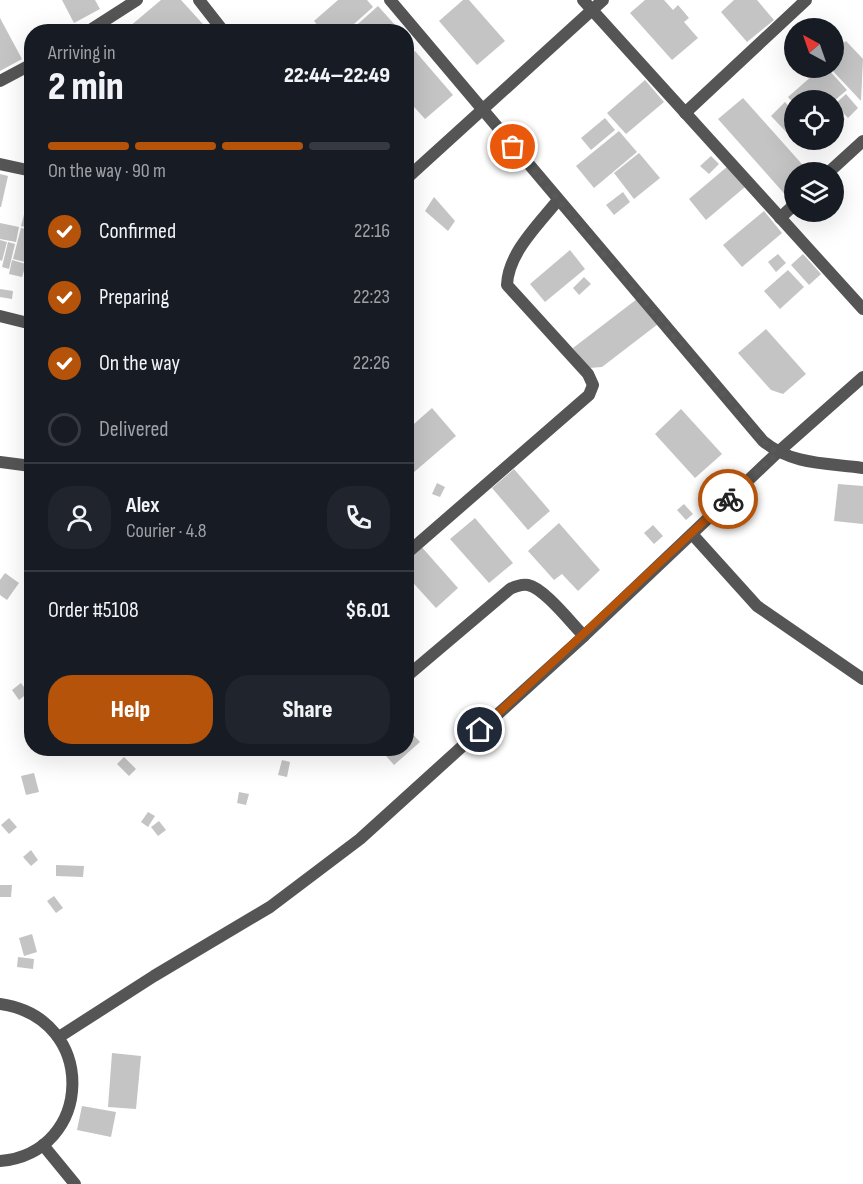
<!DOCTYPE html>
<meta charset="utf-8">
<style>
:root{--surface:#171b24;--page:#20242c;--text:#f1f3f6;--muted:#9ea1a6;--line:#363941;--accent:#b45309}
body{margin:0;font-family:"Sofia Sans Condensed",sans-serif;background:var(--page);color:var(--text);height:100vh;display:flex;flex-direction:column;font-size:22px;white-space:nowrap}
*{box-sizing:border-box;margin:0}
p{font-size:20px;color:var(--muted)}
.icon{flex:none;width:33px;height:33px;fill:none;stroke:currentColor;stroke-width:2;stroke-linecap:round;stroke-linejoin:round}
.map{position:relative;flex:1;overflow:hidden}
.details{position:absolute;left:24px;top:24px;width:390px;height:732px;display:flex;flex-direction:column;background:var(--surface);border-radius:24px;box-shadow:0 6px 24px #0002}
.details>*{flex:none}
.needle{width:39px;rotate:320deg}
.buttons{position:absolute;left:784px;top:18px;display:grid;gap:12px}
.buttons a{display:grid;place-items:center;width:60px;height:60px;border-radius:50%;background:var(--surface);box-shadow:0 6px 24px #0002;font-size:30px}
.pin{position:absolute;display:grid;place-items:center;width:51px;height:51px;color:#fff;margin:-26px;border:3px solid #fff;border-radius:50%;box-shadow:0 2px 6px #0007}
.courier{position:absolute;display:grid;place-items:center;width:60px;height:60px;margin:-30px;border:4px solid #b45309;border-radius:50%;background:#fff;color:#222;box-shadow:0 2px 8px #0007}
.summary em{font-style:normal;font-weight:800}
.summary div{display:flex;flex-direction:column-reverse}
.summary{display:flex;align-items:center;justify-content:space-between;height:102px;padding:0 24px}
h1{font-size:39px;font-weight:800;line-height:45px}
.bar{display:grid;grid-template-columns:repeat(4,1fr);gap:9px 6px;align-content:center;height:72px;padding:0 24px}
.bar i{height:8px;border-radius:4px;background:var(--line)}
.bar .on{background:var(--accent)}
.bar p{grid-column:span 4}
.line{display:flex;align-items:center;gap:15px;padding:0 24px;border-top:2px solid var(--line)}
.line div{flex:1}
.round{display:grid;place-items:center;flex:none;width:63px;height:63px;border-radius:24px;background:var(--page)}
ol{padding:0 24px;list-style:none}
li{display:flex;align-items:center;gap:18px;height:66px}
li p{margin-inline-start:auto}
li .icon{padding:6px;border-radius:50%;background:var(--accent);color:#fff;stroke-width:4}
li:last-child{color:var(--muted)}
li i{width:33px;height:33px;border:3px solid var(--line);border-radius:50%}
.action{display:flex;gap:12px;margin-top:auto;padding:12px 24px}
.action a{flex:1;height:69px;border-radius:24px;background:var(--accent);color:#fff;font-size:24px;font-weight:800;line-height:69px;text-align:center}
.action a+a{background:var(--page);color:var(--text)}
.map>svg:first-child{display:block}
.building{fill:#c4c4c4}
.lines{fill:none;stroke-linecap:round;stroke-linejoin:round}
.street{stroke:#555;stroke-width:12}
.done{stroke:#595959;stroke-width:6;stroke-dasharray:0 10.8}
.route{stroke:#b45309;stroke-width:8}
</style>
<div class="map">
<svg width="863" height="1184" viewBox="0 0 863 1184">
<rect width="100%" height="100%" fill="#fff"/>
<g class="building">
<path d="M 62,0 L 95,0 L 100,9 L 74,23 Z"/>
<path d="M 161,0 L 181,0 L 210,32 L 133,32 L 129,27 Z"/>
<path d="M 338,0 L 367,0 L 373,7 L 345,32 L 323,32 L 314,21 Z"/>
<path d="M 463,0 L 469,0 L 505,41 L 477,65 L 439,21 Z"/>
<path d="M 645,0 L 664,0 L 673,10 L 678,5 L 689,18 L 684,22 L 698,38 L 672,60 L 630,13 Z"/>
<path d="M 734,0 L 757,0 L 774,20 L 747,42 L 721,12 Z"/>
<path d="M 378,6 L 395,25 L 388,32 L 349,32 Z"/>
<path d="M 0,18 L 22,59 L 0,71 Z"/>
<path d="M 846,41 L 863,59 L 861,101 L 830,68 L 834,68 L 834,51 Z"/>
<path d="M 415,51 L 453,95 L 425,119 L 406,98 L 406,58 Z"/>
<path d="M 821,68 L 827,68 L 847,90 L 835,100 L 795,100 L 795,105 L 788,97 Z"/>
<path d="M 645,80 L 664,102 L 626,134 L 607,113 Z"/>
<path d="M 846,94 L 858,108 L 848,118 L 835,104 Z"/>
<path d="M 743,98 L 809,172 L 795,172 L 795,194 L 789,199 L 718,119 Z"/>
<path d="M 785,102 L 795,113 L 795,129 L 789,135 L 771,116 Z"/>
<path d="M 834,106 L 845,119 L 834,128 Z"/>
<path d="M 605,118 L 615,130 L 591,150 L 581,138 Z"/>
<path d="M 619,131 L 637,152 L 594,188 L 576,166 Z"/>
<path d="M 639,153 L 660,178 L 634,199 L 614,173 Z"/>
<path d="M 711,156 L 719,164 L 709,174 L 700,166 Z"/>
<path d="M 728,166 L 745,187 L 706,220 L 689,199 Z"/>
<path d="M 0,174 L 8,176 L 1,207 L 0,207 Z"/>
<path d="M 31,188 L 32,188 L 32,229 L 21,226 Z"/>
<path d="M 623,192 L 630,202 L 614,215 L 606,205 Z"/>
<path d="M 434,197 L 455,221 L 448,231 L 425,211 Z"/>
<path d="M 764,211 L 782,233 L 742,267 L 723,245 Z"/>
<path d="M 0,223 L 19,227 L 16,242 L 0,239 Z"/>
<path d="M 21,228 L 32,230 L 25,262 L 13,259 Z"/>
<path d="M 0,240 L 7,242 L 2,261 L 0,260 Z"/>
<path d="M 8,242 L 15,244 L 9,269 L 2,267 Z"/>
<path d="M 31,247 L 32,248 L 32,273 L 25,272 Z"/>
<path d="M 570,250 L 585,269 L 545,302 L 530,284 Z"/>
<path d="M 778,254 L 786,263 L 776,272 L 768,262 Z"/>
<path d="M 803,254 L 821,274 L 809,285 L 791,265 Z"/>
<path d="M 12,260 L 26,264 L 22,277 L 9,274 Z"/>
<path d="M 788,270 L 804,287 L 780,309 L 764,291 Z"/>
<path d="M 584,277 L 591,284 L 579,295 L 573,288 Z"/>
<path d="M 0,289 L 13,291 L 12,299 L 0,297 Z"/>
<path d="M 637,299 L 658,324 L 602,367 L 589,368 L 573,348 Z"/>
<path d="M 766,329 L 806,374 L 783,394 L 771,390 L 738,353 Z"/>
<path d="M 432,408 L 456,436 L 406,479 L 406,431 Z"/>
<path d="M 681,409 L 722,454 L 695,478 L 655,434 Z"/>
<path d="M 514,469 L 550,511 L 528,530 L 492,488 Z"/>
<path d="M 437,483 L 445,487 L 440,497 L 432,494 Z"/>
<path d="M 718,483 L 725,491 L 715,500 L 707,492 Z"/>
<path d="M 838,484 L 863,486 L 863,524 L 834,521 Z"/>
<path d="M 684,504 L 693,514 L 686,520 L 677,510 Z"/>
<path d="M 475,518 L 513,563 L 489,583 L 450,539 Z"/>
<path d="M 559,523 L 600,570 L 578,591 L 562,574 L 554,580 L 528,551 Z"/>
<path d="M 653,525 L 663,536 L 654,544 L 644,533 Z"/>
<path d="M 419,544 L 458,588 L 436,608 L 406,575 L 406,555 Z"/>
<path d="M 5,573 L 19,583 L 7,600 L 0,595 L 0,580 Z"/>
<path d="M 21,683 L 28,693 L 19,700 L 12,690 Z"/>
<path d="M 406,727 L 420,742 L 394,765 L 379,748 L 406,748 Z"/>
<path d="M 124,757 L 136,769 L 129,776 L 117,764 Z"/>
<path d="M 282,760 L 290,762 L 287,777 L 278,775 Z"/>
<path d="M 34,773 L 39,792 L 26,795 L 21,776 Z"/>
<path d="M 239,792 L 249,794 L 246,805 L 237,803 Z"/>
<path d="M 148,812 L 155,816 L 148,827 L 141,822 Z"/>
<path d="M 9,818 L 17,827 L 9,834 L 1,825 Z"/>
<path d="M 159,821 L 166,830 L 158,836 L 151,827 Z"/>
<path d="M 31,850 L 38,860 L 31,866 L 23,857 Z"/>
<path d="M 56,865 L 84,866 L 83,877 L 56,876 Z"/>
<path d="M 0,885 L 12,885 L 11,897 L 0,897 Z"/>
<path d="M 54,896 L 63,908 L 56,913 L 47,901 Z"/>
<path d="M 32,934 L 37,952 L 24,956 L 19,938 Z"/>
<path d="M 18,957 L 34,959 L 33,969 L 17,967 Z"/>
<path d="M 112,1053 L 141,1056 L 136,1109 L 108,1107 Z"/>
<path d="M 82,1106 L 116,1112 L 111,1137 L 77,1130 Z"/>
</g>
<g class="lines">
<g class="street">
<path d="M 199,0 L 224,32"/>
<path d="M 390,0 L 763,441 C 792,465 826,463 863,468"/>
<path d="M 583,0 L 863,309"/>
<path d="M 87,32 L 137,0"/>
<path d="M 0,81 L 32,64"/>
<path d="M 685,113 L 806,0"/>
<path d="M 0,164 L 32,171"/>
<path d="M 829,172 L 863,141"/>
<path d="M 406,179 L 603,0"/>
<path d="M 780,218 L 795,204"/>
<path d="M 0,316 L 32,324"/>
<path d="M 0,462 L 31,466"/>
<path d="M 692,534 L 757,606 L 863,679"/>
<path d="M 406,554 L 589,395 L 593,385 L 588,374 L 507,285 C 508,253 539,224 558,200"/>
<path d="M 406,677 L 510,589 C 516,586 522,584 528,585 C 544,588 572,624 584,636"/>
<path d="M 0,1004 C 99,1018 94,1153 0,1161"/>
<path d="M 59,1037 L 154,976 L 270,907 L 360,839 L 584,636 L 777,453 L 863,377"/>
<path d="M 43,1145 L 75,1184"/>
</g>
</g>
<g class="lines">
<path class="done" d="M 513,147 L 763,441 L 777,453 L 728,499"/>
<path class="route" d="M 480,730 L 728,499"/>
</g>
</svg>
<div class="buttons">
<a><svg class="needle" viewBox="-14 -14 28 28"><path d="M0-13l5 13h-10z" fill="#e53935"/><path d="M0 13l5-13h-10z" fill="#9ea1a6"/></svg></a>
<a><svg class="icon" aria-label="locate" viewBox="0 0 24 24"><circle cx="12" cy="12" r="6"/><path d="M12 2v4M12 18v4M2 12h4M18 12h4"/></svg></a>
<a><svg class="icon" aria-label="layers" viewBox="0 0 24 24"><path d="M12 4l9 5-9 5-9-5zM3 14l9 5 9-5"/></svg></a>
</div>
<div class="pin" style="left:513px;top:147px;background:#ea580c"><svg class="icon" aria-label="bag" viewBox="0 0 24 24"><path d="M5 8h14l-1 12H6zM9 8a3 3 0 0 1 6 0"/></svg></div>
<div class="pin" style="left:480px;top:730px;background:#1f2937"><svg class="icon" aria-label="home" viewBox="0 0 24 24"><path d="M3 11l9-7 9 7M6 9v11h12V9"/></svg></div>
<div class="courier" style="left:728px;top:499px"><svg class="icon" aria-label="bike" viewBox="0 0 24 24"><circle cx="6" cy="16" r="4"/><circle cx="18" cy="16" r="4"/><path d="M6 16l4-8h5l3 8M10 8l3 8H6M13 5h3"/></svg></div>
<section class="details">
<div class="summary"><div><h1>2 min</h1><p>Arriving in</p></div><em>22:44–22:49</em></div>
<div class="bar"><i class="on"></i><i class="on"></i><i class="on"></i><i></i><p>On the way · 90 m</p></div>
<ol>
<li><svg class="icon" aria-label="check" viewBox="0 0 24 24"><path d="M5 12l5 5 9-10"/></svg>Confirmed<p>22:16</p></li>
<li><svg class="icon" aria-label="check" viewBox="0 0 24 24"><path d="M5 12l5 5 9-10"/></svg>Preparing<p>22:23</p></li>
<li><svg class="icon" aria-label="check" viewBox="0 0 24 24"><path d="M5 12l5 5 9-10"/></svg>On the way<p>22:26</p></li>
<li><i></i>Delivered</li>
</ol>
<div class="line" style="height:108px"><a class="round"><svg class="icon" aria-label="person" viewBox="0 0 24 24"><circle cx="12" cy="8" r="4"/><path d="M4 21q1-7 8-7t8 7"/></svg></a><div><b>Alex</b><p>Courier · 4.8</p></div><a class="round"><svg class="icon" aria-label="phone" viewBox="0 0 24 24"><path d="M5 4h4l2 5-3 2q2 4 5 5l2-3 5 2v4C11 20 4 13 5 4z"/></svg></a></div>
<div class="line" style="height:78px"><div>Order #5108</div><b>$6.01</b></div>
<div class="action"><a>Help</a><a>Share</a></div>
</section>
</div>
